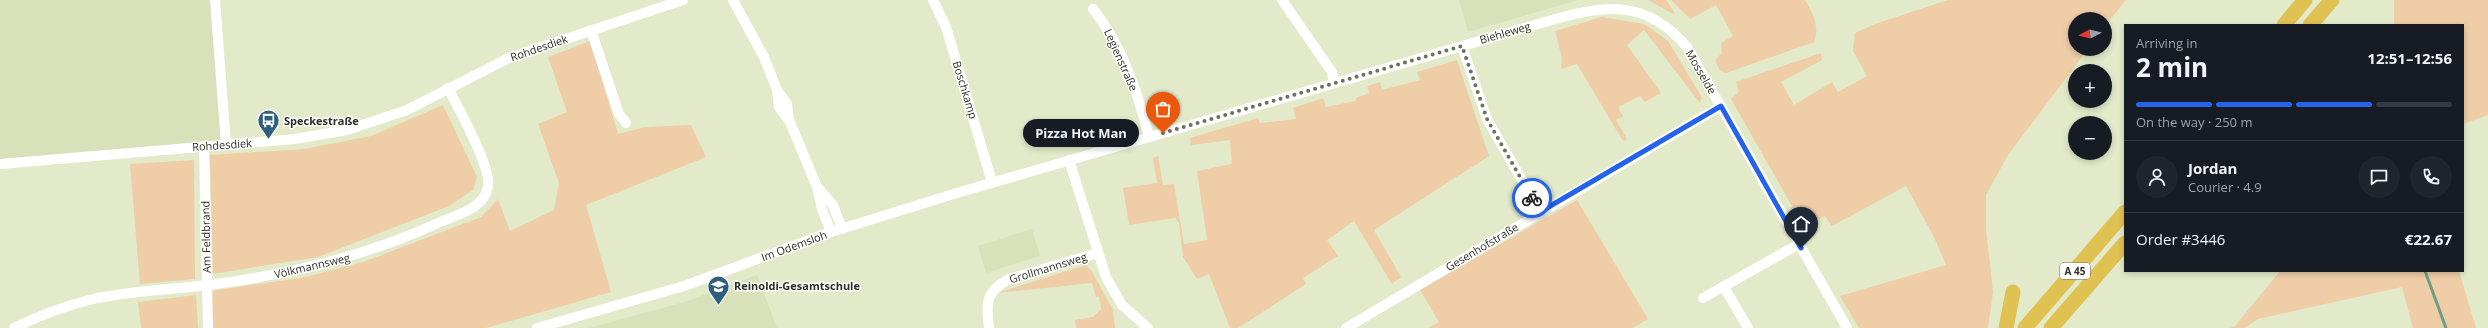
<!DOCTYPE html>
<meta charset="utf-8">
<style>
:root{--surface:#171b24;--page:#20242c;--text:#f1f3f6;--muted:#9ea1a6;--line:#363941;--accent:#2563eb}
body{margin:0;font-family:"Open Sans",sans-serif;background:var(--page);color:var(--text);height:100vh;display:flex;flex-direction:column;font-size:15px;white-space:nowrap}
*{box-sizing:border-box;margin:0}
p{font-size:13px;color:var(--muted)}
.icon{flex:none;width:22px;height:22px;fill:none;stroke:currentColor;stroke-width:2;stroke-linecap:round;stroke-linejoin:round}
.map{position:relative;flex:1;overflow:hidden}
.side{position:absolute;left:2124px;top:24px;width:340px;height:248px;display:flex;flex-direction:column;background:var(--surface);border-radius:0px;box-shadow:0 2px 6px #0003}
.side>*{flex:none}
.needle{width:26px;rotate:263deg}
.fabs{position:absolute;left:2068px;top:12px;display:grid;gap:8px}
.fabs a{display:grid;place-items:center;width:44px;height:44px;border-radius:50%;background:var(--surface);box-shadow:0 2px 6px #0003;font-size:20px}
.pin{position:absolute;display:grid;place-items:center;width:34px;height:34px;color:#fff;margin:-41px -17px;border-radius:50% 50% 50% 0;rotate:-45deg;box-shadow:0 0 4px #0007}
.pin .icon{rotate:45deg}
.courier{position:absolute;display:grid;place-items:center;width:40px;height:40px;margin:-20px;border:3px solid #2563eb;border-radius:50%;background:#fff;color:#222;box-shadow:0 1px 5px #0007}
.bubble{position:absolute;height:28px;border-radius:14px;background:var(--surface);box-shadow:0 2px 6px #0003;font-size:13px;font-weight:700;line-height:28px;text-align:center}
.headline em{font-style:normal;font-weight:700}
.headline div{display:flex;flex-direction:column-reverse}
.headline{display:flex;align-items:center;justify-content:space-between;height:68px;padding:0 12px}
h1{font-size:26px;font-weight:700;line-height:30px}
.bar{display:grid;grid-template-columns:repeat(4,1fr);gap:6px 4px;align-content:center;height:48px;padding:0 12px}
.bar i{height:5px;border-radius:3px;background:var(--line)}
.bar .on{background:var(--accent)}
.bar p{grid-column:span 4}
.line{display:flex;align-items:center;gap:10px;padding:0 12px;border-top:1px solid var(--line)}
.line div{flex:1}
.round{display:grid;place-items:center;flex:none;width:42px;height:42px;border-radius:21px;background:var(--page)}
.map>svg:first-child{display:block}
.built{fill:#d8e1ba}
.green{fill:#eecda7}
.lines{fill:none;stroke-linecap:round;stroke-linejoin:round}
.stream{stroke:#6c9e89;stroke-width:3}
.minor{stroke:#fff;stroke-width:10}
.highway{stroke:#dfc251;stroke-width:15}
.done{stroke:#6c705d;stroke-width:4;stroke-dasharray:0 7.2}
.route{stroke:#2563eb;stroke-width:5}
.labels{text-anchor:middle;stroke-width:3;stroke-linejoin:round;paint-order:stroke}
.shield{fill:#fff;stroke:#6b6d65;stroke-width:1}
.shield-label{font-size:10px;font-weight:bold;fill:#2c2f23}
.street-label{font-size:11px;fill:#2c2f23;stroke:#fff}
.poi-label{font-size:11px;font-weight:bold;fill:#2c2f23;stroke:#fff;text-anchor:start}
</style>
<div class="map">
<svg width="2488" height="328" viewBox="0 0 2488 328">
<rect width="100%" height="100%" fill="#e2eaca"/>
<g class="built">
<path d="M 0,0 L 215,0 L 226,144 L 0,164 Z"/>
<path d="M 1459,0 L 1578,0 L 1468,32 Z"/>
<path d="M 1032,229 L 1040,256 L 986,273 L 978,246 Z"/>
<path d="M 757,275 L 777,328 L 589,328 L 688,301 Z"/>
</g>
<g class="green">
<path d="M 1648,0 L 1666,0 L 1675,13 L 1673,14 Z"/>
<path d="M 1671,0 L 1805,0 C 1813,13 1820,27 1814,42 L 1726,73 L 1720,71 L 1715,60 L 1722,53 L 1721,43 L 1733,36 L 1716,5 L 1690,19 Z"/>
<path d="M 1948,0 L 2126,0 L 2105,26 L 2105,19 L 2075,19 L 2075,49 L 2088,49 L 2008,155 L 1986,195 L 1986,229 L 1993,292 L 1988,328 L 1859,328 L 1840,296 L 1946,265 L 1934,237 L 1906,186 L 1832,226 L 1825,216 L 1804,227 L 1731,99 L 1739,92 L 1736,82 L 1821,53 L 1822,60 L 1781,82 L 1794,105 L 1832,82 L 1838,92 L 1867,76 L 1853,51 L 1855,33 L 1875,24 Z"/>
<path d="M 2394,0 L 2488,0 L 2488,115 L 2463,124 L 2463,25 L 2394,25 Z"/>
<path d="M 1602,17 L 1644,24 L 1668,41 L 1702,98 L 1700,103 L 1644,30 L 1627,45 L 1661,93 L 1645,102 L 1640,96 L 1618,107 L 1623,116 L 1616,120 L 1627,139 L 1623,141 L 1577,64 L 1561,69 L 1562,58 L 1555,31 Z"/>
<path d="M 590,41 L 618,134 L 645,127 L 691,125 L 706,157 L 586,205 L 611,292 L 486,328 L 212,328 L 211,291 L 306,277 L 366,261 L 481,217 L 498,199 L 510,231 L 554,210 L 559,183 L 538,124 L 567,112 L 548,57 Z"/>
<path d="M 1457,60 L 1489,156 L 1374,230 L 1401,277 L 1392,284 L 1354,221 L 1327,240 L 1338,256 L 1303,278 L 1306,284 L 1238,328 L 1230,328 L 1209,274 L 1197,279 L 1183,257 L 1179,223 L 1175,218 L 1129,225 L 1123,188 L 1157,183 L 1153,158 L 1158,156 L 1163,185 L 1174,184 L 1184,244 L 1207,240 L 1197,171 L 1232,164 L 1230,140 L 1191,145 L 1190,138 L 1258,118 L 1260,123 L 1296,119 L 1293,108 L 1323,98 L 1326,107 L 1356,101 L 1356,98 L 1369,93 L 1367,86 L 1380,82 L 1382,90 L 1420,80 L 1417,72 Z"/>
<path d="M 443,105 L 477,177 L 473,190 L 449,206 L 318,257 L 213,274 L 210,155 L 304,149 L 371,136 Z"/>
<path d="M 194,160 L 195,279 L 140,284 L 130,164 Z"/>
<path d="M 1577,200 L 1648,319 L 1633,328 L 1428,328 L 1439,322 L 1420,290 Z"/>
<path d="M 1086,265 L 1091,270 L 1113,310 L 1115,328 L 1076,328 L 1075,320 L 1093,317 L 1101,309 L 1099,296 L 1096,297 L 1092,283 L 997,293 Z"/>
<path d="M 2280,271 L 2459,271 L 2476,328 L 2413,328 L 2402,287 L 2258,319 L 2244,328 L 2230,328 L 2235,326 Z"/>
<path d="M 196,295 L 198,328 L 141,328 L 138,302 Z"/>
</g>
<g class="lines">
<path class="stream" d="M 2425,271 L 2446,328"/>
<g class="minor">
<path d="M 215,0 L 226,144"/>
<path d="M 733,0 L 764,57 L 777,90 L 787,104 L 789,120"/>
<path d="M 933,0 L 946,27 L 992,182"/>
<path d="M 1282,0 L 1332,72 L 1334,83"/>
<path d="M 1093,9 C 1122,45 1138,92 1149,137"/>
<path d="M 591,30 L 619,114 L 626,123"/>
<path d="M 1462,46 L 1487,119 L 1540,212"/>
<path d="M 777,90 L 779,107 L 790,122 L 817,187 L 822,209 L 831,232"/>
<path d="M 204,146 L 208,328"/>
<path d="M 1069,160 L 1106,277 L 1122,305 L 1148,328"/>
<path d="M 0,164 L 295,139 L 347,130 L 407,110 L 509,58 L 683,0"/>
<path d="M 818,188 L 833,205 L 842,229"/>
<path d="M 1724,287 L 1748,328"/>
<path d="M 1703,298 L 1799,244"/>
<path d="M 14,328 C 38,316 62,307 89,300 C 127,291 168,290 208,285 C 288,275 364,257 438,223 C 456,215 484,209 488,187 C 492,168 458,107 448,88"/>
<path d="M 537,328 L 684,286 L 831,232 L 957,193 L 1552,20 C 1608,4 1647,0 1687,47 L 1847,328"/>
<path d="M 989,328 C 986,303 985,292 1009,279 L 1098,253"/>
<path d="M 1346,328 L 1721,106"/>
</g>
<g class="highway">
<path d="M 2284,25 L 2305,0"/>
<path d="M 2310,25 L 2332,0"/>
<path d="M 2006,328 L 2013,292"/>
<path d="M 2025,328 L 2125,212"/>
<path d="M 2051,328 L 2125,243"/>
</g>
</g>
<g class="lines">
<path class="done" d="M 1163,133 L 1462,46 L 1487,119 L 1532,198"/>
<path class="route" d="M 1532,198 L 1540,212 L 1721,106 L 1801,248"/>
</g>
<defs>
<symbol id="bus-pin" viewBox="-11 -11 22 30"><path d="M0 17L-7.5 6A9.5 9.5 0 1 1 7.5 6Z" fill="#2e5f7d" stroke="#fff"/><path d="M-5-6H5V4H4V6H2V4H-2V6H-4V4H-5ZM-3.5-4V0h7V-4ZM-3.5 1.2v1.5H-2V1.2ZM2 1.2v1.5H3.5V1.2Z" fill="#fff"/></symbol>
<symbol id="school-pin" viewBox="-11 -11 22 30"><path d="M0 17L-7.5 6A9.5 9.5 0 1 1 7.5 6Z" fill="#2e5f7d" stroke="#fff"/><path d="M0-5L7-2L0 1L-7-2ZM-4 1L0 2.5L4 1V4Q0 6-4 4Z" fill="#fff"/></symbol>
</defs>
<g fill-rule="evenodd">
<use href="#bus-pin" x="256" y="108" width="25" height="34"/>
<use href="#school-pin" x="706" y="274" width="25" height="34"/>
</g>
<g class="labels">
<rect class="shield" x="2060" y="263" width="30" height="16" rx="3"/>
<g class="shield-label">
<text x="2075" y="275">A 45</text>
</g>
<g class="street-label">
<text transform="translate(1505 33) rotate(-16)" y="4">Biehleweg</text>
<text transform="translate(539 48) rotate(-19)" y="4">Rohdesdiek</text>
<text transform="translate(1121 60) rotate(66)" y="4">Legienstraße</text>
<text transform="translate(1701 72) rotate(60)" y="4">Mosselde</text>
<text transform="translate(965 90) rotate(73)" y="4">Boschkamp</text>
<text transform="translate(222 145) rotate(-4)" y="4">Rohdesdiek</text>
<text transform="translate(206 237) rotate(-91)" y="4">Am Feldbrand</text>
<text transform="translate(794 246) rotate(-20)" y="4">Im Odemsloh</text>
<text transform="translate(1482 247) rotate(-31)" y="4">Gesenhofstraße</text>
<text transform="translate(312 266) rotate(-13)" y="4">Völkmannsweg</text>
<text transform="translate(1048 268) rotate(-17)" y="4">Grollmannsweg</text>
</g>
<g class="poi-label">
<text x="284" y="125">Speckestraße</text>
<text x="734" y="290">Reinoldi-Gesamtschule</text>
</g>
</g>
</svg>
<div class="fabs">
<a><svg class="needle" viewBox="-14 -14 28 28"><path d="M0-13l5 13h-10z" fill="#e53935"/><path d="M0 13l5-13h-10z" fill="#9ea1a6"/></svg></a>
<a>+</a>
<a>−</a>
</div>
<div class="pin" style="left:1163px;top:133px;background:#ea580c"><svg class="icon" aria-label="bag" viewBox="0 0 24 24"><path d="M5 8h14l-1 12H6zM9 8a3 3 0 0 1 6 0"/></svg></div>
<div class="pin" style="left:1801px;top:248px;background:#1f2937"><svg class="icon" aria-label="home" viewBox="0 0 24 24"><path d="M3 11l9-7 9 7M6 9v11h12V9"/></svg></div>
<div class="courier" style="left:1532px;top:198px"><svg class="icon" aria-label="bike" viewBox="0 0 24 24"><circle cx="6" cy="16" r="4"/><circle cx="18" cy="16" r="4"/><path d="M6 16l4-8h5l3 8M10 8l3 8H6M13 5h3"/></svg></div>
<div class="bubble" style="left:1023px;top:119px;width:116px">Pizza Hot Man</div>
<section class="side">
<div class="headline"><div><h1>2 min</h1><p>Arriving in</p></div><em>12:51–12:56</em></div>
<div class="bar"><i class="on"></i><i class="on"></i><i class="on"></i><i></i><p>On the way · 250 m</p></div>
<div class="line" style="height:72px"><a class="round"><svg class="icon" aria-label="person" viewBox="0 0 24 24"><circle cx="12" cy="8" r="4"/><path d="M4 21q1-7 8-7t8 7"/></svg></a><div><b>Jordan</b><p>Courier · 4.9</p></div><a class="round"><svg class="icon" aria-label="chat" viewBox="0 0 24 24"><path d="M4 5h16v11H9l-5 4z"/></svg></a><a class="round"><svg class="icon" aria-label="phone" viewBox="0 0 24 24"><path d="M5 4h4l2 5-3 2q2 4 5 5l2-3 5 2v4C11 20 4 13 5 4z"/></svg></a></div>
<div class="line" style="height:52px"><div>Order #3446</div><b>€22.67</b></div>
</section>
</div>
